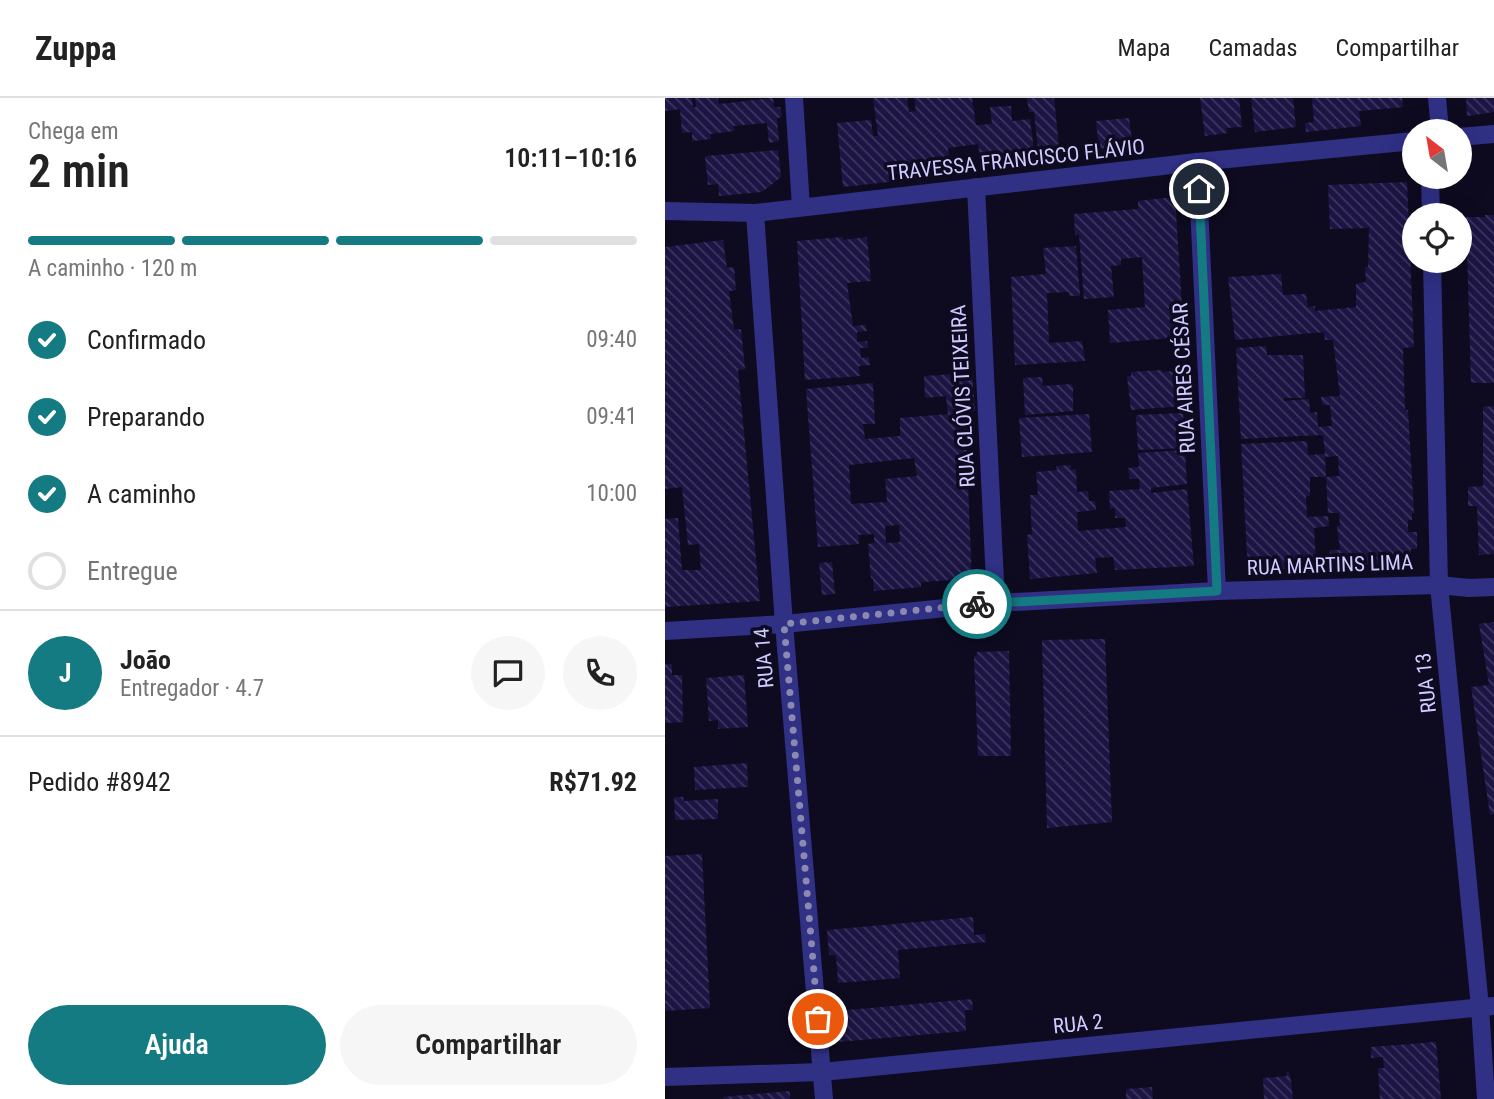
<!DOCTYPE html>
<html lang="pt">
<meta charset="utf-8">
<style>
:root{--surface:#fff;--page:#f6f6f6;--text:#222;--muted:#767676;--line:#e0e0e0;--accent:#137b81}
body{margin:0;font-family:"Roboto Condensed",sans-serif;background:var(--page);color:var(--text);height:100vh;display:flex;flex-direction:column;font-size:26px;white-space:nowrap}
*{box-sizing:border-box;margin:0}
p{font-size:23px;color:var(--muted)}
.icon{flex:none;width:38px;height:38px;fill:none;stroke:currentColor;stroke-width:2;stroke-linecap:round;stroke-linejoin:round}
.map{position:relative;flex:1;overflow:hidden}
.sheet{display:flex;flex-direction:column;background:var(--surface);width:665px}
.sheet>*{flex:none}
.needle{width:46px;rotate:329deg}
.controls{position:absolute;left:737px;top:21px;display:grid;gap:14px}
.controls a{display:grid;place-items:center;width:70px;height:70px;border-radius:50%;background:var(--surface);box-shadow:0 7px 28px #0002;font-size:35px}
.pin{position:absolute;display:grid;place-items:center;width:60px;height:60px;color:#fff;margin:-30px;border:4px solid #fff;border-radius:50%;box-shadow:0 2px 7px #0007}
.courier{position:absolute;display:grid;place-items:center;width:70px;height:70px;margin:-35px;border:5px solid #137b81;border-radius:50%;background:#fff;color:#222;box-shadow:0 2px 9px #0007}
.summary em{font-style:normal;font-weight:600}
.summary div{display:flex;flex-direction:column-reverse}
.summary{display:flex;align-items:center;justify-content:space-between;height:119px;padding:0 28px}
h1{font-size:46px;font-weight:600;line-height:52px}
.bar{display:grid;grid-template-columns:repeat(4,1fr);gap:10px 7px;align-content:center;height:84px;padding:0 28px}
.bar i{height:9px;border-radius:5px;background:var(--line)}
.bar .active{background:var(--accent)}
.bar p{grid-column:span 4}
.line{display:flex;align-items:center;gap:18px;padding:0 28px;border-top:2px solid var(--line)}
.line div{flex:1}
.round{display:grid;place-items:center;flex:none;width:74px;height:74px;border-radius:37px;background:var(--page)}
ol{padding:0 28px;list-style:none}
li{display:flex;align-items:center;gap:21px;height:77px}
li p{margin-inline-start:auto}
li .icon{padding:7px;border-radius:50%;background:var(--accent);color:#fff;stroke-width:4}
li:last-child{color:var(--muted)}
li i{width:38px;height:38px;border:4px solid var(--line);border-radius:50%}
.button{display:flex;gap:14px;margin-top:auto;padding:14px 28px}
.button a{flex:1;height:80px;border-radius:42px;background:var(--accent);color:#fff;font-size:28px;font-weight:600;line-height:80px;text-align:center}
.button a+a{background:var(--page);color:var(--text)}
header{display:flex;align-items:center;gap:42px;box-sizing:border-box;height:98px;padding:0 35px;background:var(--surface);border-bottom:2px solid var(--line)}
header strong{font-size:33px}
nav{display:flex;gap:38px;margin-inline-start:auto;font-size:24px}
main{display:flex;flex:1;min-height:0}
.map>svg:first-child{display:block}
.building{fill:url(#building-back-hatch);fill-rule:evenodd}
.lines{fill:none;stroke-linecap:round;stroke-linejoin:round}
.street{stroke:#303085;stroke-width:18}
.done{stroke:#8b88b1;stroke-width:7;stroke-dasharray:0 12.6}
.route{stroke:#137b81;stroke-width:9}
.labels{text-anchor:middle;stroke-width:7;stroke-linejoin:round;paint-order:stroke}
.street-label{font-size:21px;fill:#cfcbff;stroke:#0e0b21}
</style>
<header>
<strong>Zuppa</strong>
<nav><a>Mapa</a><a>Camadas</a><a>Compartilhar</a></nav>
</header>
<main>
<section class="sheet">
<div class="summary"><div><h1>2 min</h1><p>Chega em</p></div><em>10:11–10:16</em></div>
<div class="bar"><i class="active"></i><i class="active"></i><i class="active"></i><i></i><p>A caminho · 120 m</p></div>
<ol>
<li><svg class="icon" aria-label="check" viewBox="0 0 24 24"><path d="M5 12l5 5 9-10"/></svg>Confirmado<p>09:40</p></li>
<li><svg class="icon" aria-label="check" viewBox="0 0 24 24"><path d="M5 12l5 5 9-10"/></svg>Preparando<p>09:41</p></li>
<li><svg class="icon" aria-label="check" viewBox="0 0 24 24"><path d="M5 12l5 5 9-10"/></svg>A caminho<p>10:00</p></li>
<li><i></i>Entregue</li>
</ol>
<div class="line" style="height:126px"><b class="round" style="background:var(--accent);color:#fff">J</b><div><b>João</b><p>Entregador · 4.7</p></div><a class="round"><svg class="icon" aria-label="chat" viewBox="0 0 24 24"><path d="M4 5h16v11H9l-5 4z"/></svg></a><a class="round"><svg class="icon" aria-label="phone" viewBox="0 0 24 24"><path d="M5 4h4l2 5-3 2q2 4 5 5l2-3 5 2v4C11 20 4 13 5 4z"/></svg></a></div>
<div class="line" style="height:91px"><div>Pedido #8942</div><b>R$71.92</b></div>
<div class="button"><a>Ajuda</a><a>Compartilhar</a></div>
</section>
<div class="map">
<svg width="829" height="1001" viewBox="0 0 829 1001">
<defs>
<pattern id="building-back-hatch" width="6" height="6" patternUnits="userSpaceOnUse" patternTransform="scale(1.75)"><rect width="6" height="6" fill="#1c1544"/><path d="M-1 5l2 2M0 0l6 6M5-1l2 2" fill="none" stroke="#3c3660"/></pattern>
</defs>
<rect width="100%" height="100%" fill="#0e0b21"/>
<g class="building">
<path d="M 0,0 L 27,0 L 28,10 L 31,9 L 30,0 L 53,0 L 54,6 L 108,0 L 109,9 L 115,9 L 117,19 L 112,20 L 114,43 L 104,45 L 102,25 L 68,28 L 69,33 L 45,36 L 46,41 L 27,43 L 27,34 L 17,35 L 15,11 L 0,13 Z"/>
<path d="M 208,0 L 242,0 L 244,14 L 251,13 L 249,0 L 307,0 L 311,27 L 327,26 L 325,9 L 346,8 L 347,23 L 365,21 L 370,61 L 316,67 L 313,46 L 283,50 L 285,71 L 251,75 L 251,81 L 178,89 L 172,25 L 206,22 L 208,38 L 213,38 Z"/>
<path d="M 362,0 L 389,0 L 395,57 L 374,60 L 369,14 L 364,14 Z"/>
<path d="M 535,0 L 574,0 L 577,29 L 561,30 L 562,35 L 540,38 Z"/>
<path d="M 586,0 L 628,0 L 631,29 L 590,34 Z"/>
<path d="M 647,0 L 737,0 L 738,9 L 694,13 L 696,28 L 641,34 L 640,25 L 649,24 Z"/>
<path d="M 801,0 L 829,0 L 829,14 L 802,18 Z"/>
<path d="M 464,20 L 467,43 L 449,45 L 449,49 L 434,51 L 431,23 Z"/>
<path d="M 113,52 L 116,79 L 97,94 L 54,98 L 53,86 L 43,87 L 40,58 Z"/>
<path d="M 742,84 L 749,249 L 738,250 L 740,312 L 743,312 L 749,415 L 747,415 L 747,422 L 743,422 L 743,434 L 752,434 L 752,451 L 746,451 L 746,465 L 665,469 L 665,452 L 675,452 L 672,428 L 675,428 L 674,415 L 663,415 L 661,379 L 674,378 L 673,358 L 660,359 L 661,379 L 645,379 L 645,398 L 641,398 L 642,419 L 663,418 L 664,428 L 649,430 L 651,466 L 620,467 L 621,471 L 583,473 L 576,346 L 642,343 L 643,357 L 660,356 L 658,337 L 576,341 L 571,250 L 601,248 L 602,257 L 638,257 L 640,300 L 619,300 L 619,303 L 644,301 L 645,315 L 652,314 L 653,329 L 667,328 L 665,307 L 657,307 L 656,299 L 675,298 L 668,242 L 660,242 L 659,234 L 570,242 L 563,179 L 616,176 L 618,197 L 641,196 L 643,209 L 650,208 L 650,213 L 691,209 L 691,186 L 701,184 L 700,169 L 703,169 L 704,130 L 665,131 L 663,87 Z"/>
<path d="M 510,99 L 519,239 L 445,245 L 443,212 L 480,209 L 477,159 L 456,161 L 456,167 L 446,168 L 449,199 L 419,201 L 414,136 L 410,137 L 409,116 L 473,111 L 473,103 Z"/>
<path d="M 820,117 L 829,117 L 829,285 L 811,285 L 806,284 L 801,119 L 820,119 Z"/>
<path d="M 178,139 L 178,142 L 202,139 L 206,183 L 182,185 L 188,228 L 200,227 L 202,233 L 192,234 L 192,244 L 202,243 L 203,250 L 195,250 L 196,260 L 204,259 L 205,267 L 194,268 L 195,278 L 140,282 L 132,143 Z"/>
<path d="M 58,142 L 62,170 L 69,169 L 71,192 L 64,193 L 69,232 L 76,231 L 80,271 L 73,272 L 95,503 L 0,509 L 0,421 L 13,420 L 17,472 L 36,472 L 34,446 L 23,447 L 17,389 L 0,391 L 0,149 Z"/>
<path d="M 411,148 L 415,198 L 404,198 L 404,194 L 382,195 L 384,245 L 417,243 L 420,263 L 350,267 L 346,179 L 381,176 L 378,150 Z"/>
<path d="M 497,272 L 497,274 L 516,273 L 518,308 L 466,312 L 462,278 L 466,278 L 466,274 Z"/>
<path d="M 307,275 L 310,313 L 300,314 L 307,485 L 289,486 L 288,482 L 256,484 L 256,489 L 209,493 L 208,481 L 206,480 L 203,446 L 209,445 L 209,436 L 193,437 L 194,446 L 153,449 L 141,291 L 208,285 L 210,326 L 198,326 L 200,341 L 235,338 L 235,320 L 283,316 L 281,298 L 260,300 L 259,278 ZM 249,360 L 252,378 L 220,381 L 222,404 L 186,406 L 184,367 ZM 234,427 L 235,444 L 221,445 L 220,428 Z"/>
<path d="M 377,279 L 378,288 L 406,286 L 408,289 L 408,313 L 360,317 L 358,280 Z"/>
<path d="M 829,308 L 829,456 L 814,457 L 812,408 L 803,408 L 803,389 L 818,388 L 818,309 Z"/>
<path d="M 518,315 L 520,350 L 473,352 L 471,317 Z"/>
<path d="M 424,316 L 427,354 L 357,359 L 354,320 Z"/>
<path d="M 520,352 L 522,386 L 486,390 L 486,395 L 522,391 L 529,468 L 450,472 L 448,459 L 430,460 L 432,475 L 365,481 L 362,437 L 367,436 L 365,397 L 373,397 L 371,374 L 392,372 L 391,368 L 406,367 L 406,372 L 411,371 L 412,394 L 423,393 L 424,403 L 430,403 L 431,412 L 412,414 L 413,433 L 461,429 L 460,420 L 450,420 L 450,410 L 445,411 L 444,393 L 475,391 L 474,381 L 465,381 L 463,370 L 474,369 L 473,355 Z"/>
<path d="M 167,464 L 170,496 L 157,497 L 154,465 Z"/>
<path d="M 829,524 L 829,716 L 825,717 L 806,589 L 824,587 L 814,526 Z"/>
<path d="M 440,541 L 447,724 L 382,730 L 377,542 Z"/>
<path d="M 344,553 L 346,658 L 313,658 L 309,558 L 312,557 L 312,554 Z"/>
<path d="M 0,566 L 7,566 L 7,577 L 17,577 L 18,624 L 0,625 Z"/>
<path d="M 79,577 L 83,629 L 53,631 L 53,622 L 44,623 L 41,580 Z"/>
<path d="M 82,665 L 83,689 L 30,692 L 29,669 Z"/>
<path d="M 9,699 L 18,699 L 19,703 L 53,701 L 53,721 L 10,722 Z"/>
<path d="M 37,756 L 45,910 L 0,913 L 0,758 Z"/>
<path d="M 308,819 L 309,837 L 320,836 L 321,844 L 233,852 L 235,880 L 173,885 L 171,857 L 164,857 L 162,832 Z"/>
<path d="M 307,901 L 308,912 L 300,912 L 301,933 L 173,944 L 171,913 Z"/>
<path d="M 771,944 L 776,1001 L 715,1001 L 713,970 L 719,970 L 718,959 L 706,960 L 706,949 Z"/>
<path d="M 621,974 L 624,974 L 626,983 L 628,1001 L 599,1001 L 598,980 L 622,978 Z"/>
<path d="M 487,989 L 488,1001 L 461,1001 L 461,991 Z"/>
<path d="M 125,993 L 125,1001 L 58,1001 L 58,999 Z"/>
</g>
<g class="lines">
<g class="street">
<path d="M 129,0 L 136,109"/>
<path d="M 772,0 L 775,33"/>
<path d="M 794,39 L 829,36"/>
<path d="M 532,64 L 552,493"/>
<path d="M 765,79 L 766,117"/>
<path d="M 311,89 L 331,505"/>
<path d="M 0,113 L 90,115 L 532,64 L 749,43"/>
<path d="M 90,115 L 119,526 L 159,1001"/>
<path d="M 767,163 L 774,487 L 815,909 L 821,1001"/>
<path d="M 0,533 L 119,526 L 331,505 L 552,493 L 774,487 L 804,490 L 829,489"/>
<path d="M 0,979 L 157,974 L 829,908"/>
</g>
</g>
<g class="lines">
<path class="done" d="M 153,921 L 119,526 L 312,506"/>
<path class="route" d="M 312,506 L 552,493 L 534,91"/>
</g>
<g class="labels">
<g class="street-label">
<text transform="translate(351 62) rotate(-6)" y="7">TRAVESSA FRANCISCO FLÁVIO</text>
<text transform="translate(519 280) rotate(-93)" y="7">RUA AIRES CÉSAR</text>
<text transform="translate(298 298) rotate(-93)" y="7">RUA CLÓVIS TEIXEIRA</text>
<text transform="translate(665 467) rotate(-2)" y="7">RUA MARTINS LIMA</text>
<text transform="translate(99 560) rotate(-95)" y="7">RUA 14</text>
<text transform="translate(761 585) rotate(-96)" y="7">RUA 13</text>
<text transform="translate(413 926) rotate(-6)" y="7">RUA 2</text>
</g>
</g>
</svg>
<div class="controls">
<a><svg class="needle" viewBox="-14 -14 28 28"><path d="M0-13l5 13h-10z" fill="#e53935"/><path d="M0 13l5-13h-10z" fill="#767676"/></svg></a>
<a><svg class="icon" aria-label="locate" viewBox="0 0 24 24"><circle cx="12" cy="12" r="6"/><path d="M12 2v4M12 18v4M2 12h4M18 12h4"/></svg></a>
</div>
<div class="pin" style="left:153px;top:921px;background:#ea580c"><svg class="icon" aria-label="bag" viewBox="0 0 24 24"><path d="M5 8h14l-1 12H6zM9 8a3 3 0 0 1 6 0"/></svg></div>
<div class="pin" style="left:534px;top:91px;background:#1f2937"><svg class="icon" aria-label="home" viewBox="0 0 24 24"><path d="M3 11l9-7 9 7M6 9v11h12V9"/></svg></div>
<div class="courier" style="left:312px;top:506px"><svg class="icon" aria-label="bike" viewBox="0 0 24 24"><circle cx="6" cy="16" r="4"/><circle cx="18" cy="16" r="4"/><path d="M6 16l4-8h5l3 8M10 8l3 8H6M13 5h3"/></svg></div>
</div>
</main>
